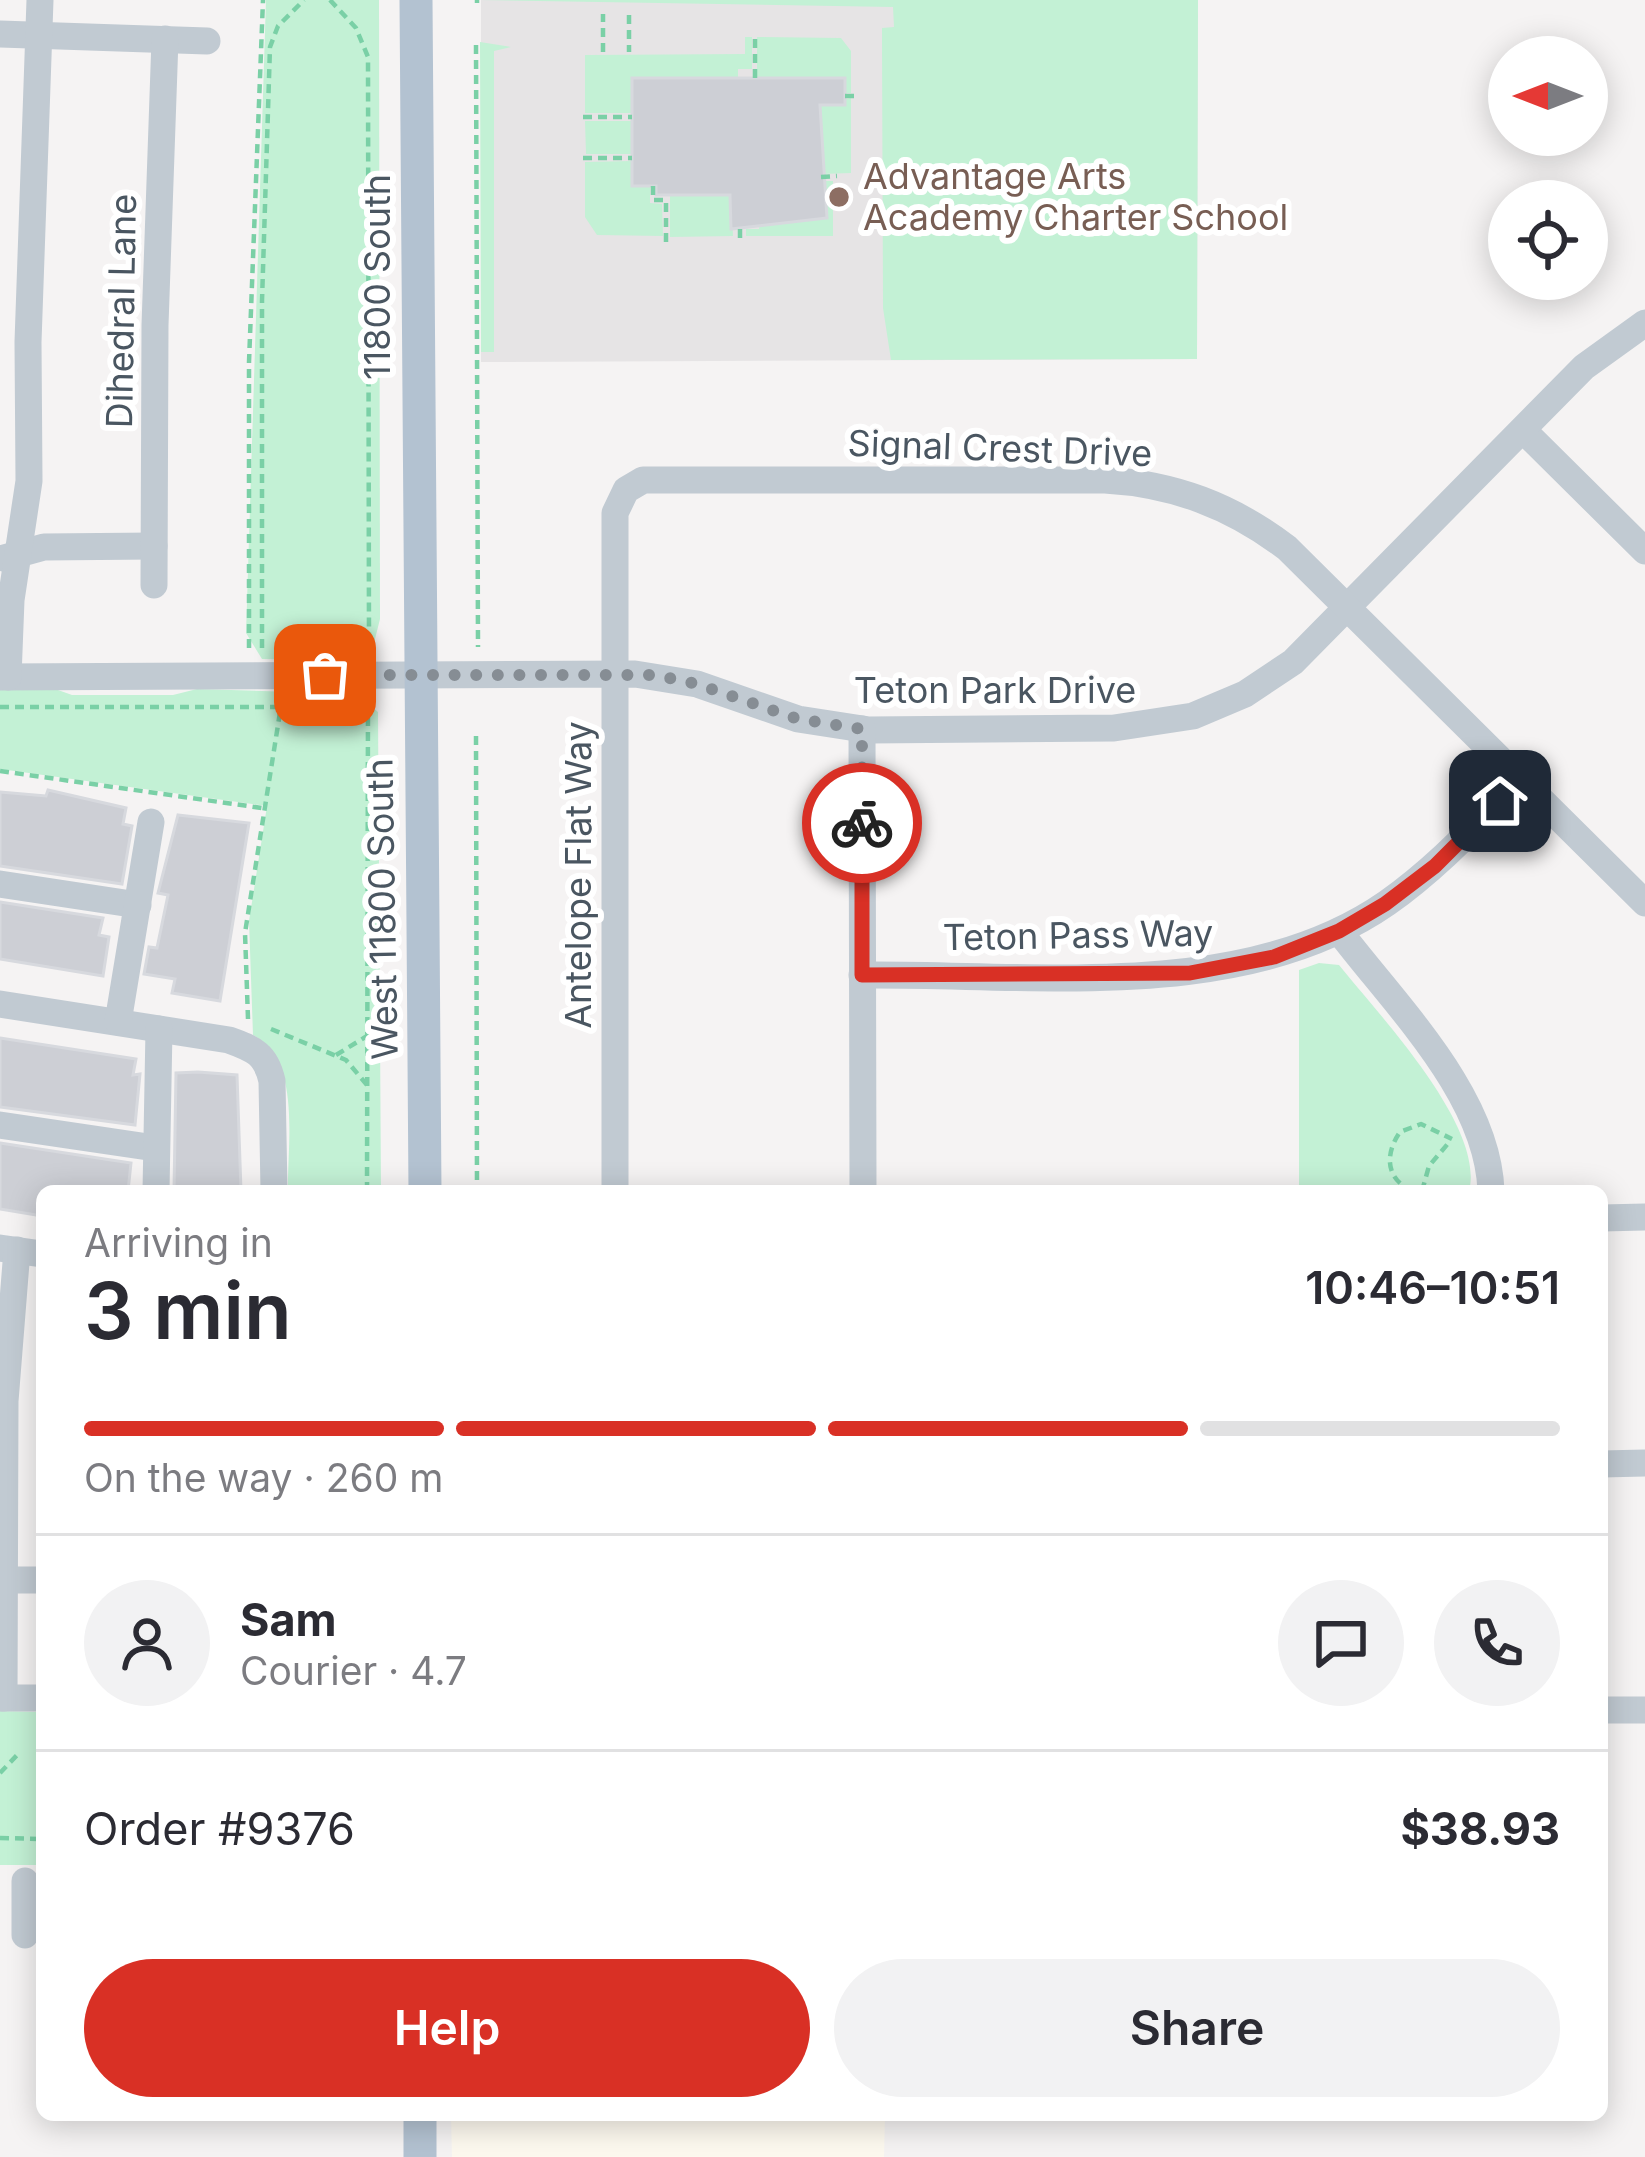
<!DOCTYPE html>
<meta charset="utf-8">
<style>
:root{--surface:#fff;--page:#f2f2f3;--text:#2b2b33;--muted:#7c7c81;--line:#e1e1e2;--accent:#d93025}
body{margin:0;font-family:Inter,sans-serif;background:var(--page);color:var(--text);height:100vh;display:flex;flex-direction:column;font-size:45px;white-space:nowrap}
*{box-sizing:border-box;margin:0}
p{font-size:39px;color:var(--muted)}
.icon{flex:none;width:66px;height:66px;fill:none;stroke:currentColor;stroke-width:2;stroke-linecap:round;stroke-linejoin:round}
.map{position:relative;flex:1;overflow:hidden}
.details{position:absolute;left:36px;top:1185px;width:1572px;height:936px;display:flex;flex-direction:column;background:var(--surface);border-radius:18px;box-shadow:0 6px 30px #0003}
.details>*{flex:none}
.needle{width:78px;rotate:270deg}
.buttons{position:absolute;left:1488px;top:36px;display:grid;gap:24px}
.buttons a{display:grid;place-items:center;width:120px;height:120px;border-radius:50%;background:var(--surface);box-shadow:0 6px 30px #0003;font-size:60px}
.pin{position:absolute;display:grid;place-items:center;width:102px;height:102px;color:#fff;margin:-51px;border-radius:24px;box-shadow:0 6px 18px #0006}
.courier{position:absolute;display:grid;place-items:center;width:120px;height:120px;margin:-60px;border:9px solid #d93025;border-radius:50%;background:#fff;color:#222;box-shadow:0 3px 15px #0007}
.head em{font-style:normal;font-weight:600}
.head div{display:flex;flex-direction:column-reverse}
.head{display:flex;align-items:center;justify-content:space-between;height:204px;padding:0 48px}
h1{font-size:78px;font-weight:600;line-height:90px}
.bar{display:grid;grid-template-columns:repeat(4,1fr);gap:18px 12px;align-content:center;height:144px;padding:0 48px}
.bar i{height:15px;border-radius:9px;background:var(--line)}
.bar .current{background:var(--accent)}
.bar p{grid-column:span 4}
.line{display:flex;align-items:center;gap:30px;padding:0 48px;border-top:3px solid var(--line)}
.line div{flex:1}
.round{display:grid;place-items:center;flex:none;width:126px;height:126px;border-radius:63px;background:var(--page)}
.primary-button{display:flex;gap:24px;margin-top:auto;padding:24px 48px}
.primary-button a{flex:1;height:138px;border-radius:72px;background:var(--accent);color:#fff;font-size:48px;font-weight:600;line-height:138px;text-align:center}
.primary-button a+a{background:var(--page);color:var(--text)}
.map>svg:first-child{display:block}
.commercial{fill:#fdf9ef}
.education{fill:#e6e4e5}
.green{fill:#c3f1d5}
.building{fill:#cdcfd5;stroke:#d7d9de;stroke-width:3}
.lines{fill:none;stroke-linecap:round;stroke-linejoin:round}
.path{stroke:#7ad0a6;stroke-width:4.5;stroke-dasharray:9 6;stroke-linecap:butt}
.minor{stroke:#c1cad2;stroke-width:27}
.major{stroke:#b3c2d1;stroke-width:33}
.done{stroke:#868d94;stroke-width:12;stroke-dasharray:0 21.6}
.route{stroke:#d93025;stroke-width:15}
.education-dot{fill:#8d6e63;stroke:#fff;stroke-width:4.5}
.labels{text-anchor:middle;stroke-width:12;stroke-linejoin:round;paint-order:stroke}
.education-label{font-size:36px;fill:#785e54;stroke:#fff;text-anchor:start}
.street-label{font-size:36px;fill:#4a5661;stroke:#fff}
</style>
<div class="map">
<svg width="1645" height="2157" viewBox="0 0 1645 2157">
<rect width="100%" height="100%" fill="#f5f3f3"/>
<path class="commercial" d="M 451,2115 L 885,2115 L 884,2157 L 452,2157 Z"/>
<path class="education" d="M 481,0 L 1198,0 L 1197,359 L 481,362 Z"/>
<g class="green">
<path d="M 266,0 L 379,0 L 380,619 L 371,655 L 357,661 L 262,659 L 246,633 Z"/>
<path d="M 481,0 L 1198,0 L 1197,359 L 891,360 L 883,308 L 882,43 L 882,28 L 894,27 L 893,7 Z"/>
<path d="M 745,37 L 752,37 L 752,69 L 738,69 L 738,78 L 632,78 L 632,113 L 585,113 L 585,55 L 745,54 Z"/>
<path d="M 757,37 L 841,38 L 851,51 L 851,93 L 845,93 L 844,78 L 757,78 Z"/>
<path d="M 480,42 L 511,47 L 494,51 L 494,352 L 481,352 Z"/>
<path d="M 851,98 L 851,173 L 821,174 L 820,105 Z"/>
<path d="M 585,121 L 632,121 L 632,154 L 586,154 Z"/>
<path d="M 632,161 L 632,186 L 650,186 L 650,203 L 662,204 L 663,236 L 597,235 L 585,217 L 585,162 Z"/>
<path d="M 826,181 L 833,181 L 833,236 L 746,236 L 746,229 L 759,229 L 760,223 L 826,218 Z"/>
<path d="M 670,195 L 731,195 L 733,236 L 670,237 Z"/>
<path d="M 197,689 L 357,694 L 378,712 L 381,1191 L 288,1191 C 287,1143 302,1061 253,1035 L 249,921 L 267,806 L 0,769 L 0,690 L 58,690 L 72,695 L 173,695 Z"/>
<path d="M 1319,963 L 1339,965 C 1378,1014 1486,1127 1469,1191 L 1299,1191 L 1299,970 Z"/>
<path d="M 0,1711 L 42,1712 L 42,1865 L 0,1865 Z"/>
</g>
<g class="building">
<path d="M 632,78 L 845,78 L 845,105 L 820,105 L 827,218 L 731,229 L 730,195 L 656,195 L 656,186 L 632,186 Z"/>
<path d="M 48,790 L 126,808 L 123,824 L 132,826 L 122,884 L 0,866 L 0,792 L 46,796 Z"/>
<path d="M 178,815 L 249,823 L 220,1001 L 172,993 L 175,979 L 144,974 L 149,947 L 157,948 L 168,895 L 158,893 Z"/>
<path d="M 0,902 L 103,918 L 99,935 L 109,937 L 103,976 L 0,959 Z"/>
<path d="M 0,1038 L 136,1059 L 133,1075 L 140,1074 L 135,1125 L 0,1107 Z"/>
<path d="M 198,1072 L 237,1075 L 241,1191 L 174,1191 L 176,1073 Z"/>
<path d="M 0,1143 L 131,1163 L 128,1191 L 42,1191 L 42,1216 L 0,1209 Z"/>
</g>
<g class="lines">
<g class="path">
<path d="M 330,0 L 356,28 L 368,57 L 369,653"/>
<path d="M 477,3 L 477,0"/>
<path d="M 629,15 L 629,52"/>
<path d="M 476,45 L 478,647"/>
<path d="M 603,52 L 603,14"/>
<path d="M 755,78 L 755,34"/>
<path d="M 845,96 L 854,96"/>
<path d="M 583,117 L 632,117"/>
<path d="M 583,158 L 632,158"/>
<path d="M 821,177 L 837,176"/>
<path d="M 653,186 L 653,200 L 666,200 L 666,242"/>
<path d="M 740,229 L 740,241"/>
<path d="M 249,648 L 249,362 L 263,0"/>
<path d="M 262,648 L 262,301 L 270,47 L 278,26 L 304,0"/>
<path d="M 0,707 L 366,707"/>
<path d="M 476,736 L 477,1191"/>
<path d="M 0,771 L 262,808"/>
<path d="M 248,1019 L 245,933 L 281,706"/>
<path d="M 271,1029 L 346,1060 L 367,1085"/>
<path d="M 336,1055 L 367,1036"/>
<path d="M 367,1191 L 368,700"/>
<path d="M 1413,1191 C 1386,1180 1384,1155 1400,1132 L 1421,1124 L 1452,1139"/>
<path d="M 1422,1191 L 1429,1166 L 1451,1140"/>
<path d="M 0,1773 L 19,1753"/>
<path d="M 0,1838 L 42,1839"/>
</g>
<g class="minor">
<path d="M 0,34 L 207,41"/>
<path d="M 1523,430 L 1645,551"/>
<path d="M 4,558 L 44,547 L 154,546"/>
<path d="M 154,585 L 155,325 L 165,39"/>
<path d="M 0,677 L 635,674 L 697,684 L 798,719 L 869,730 L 1114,728 L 1193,716 L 1245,694 L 1293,662 L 1584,367 L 1645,323"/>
<path d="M 8,677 L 11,600 L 29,481 L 28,342 L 40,0"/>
<path d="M 862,729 L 863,1191"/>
<path d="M 0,884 L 138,905"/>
<path d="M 1339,931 C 1395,1005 1488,1095 1491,1191"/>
<path d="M 862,975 C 1031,973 1242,1004 1387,903 C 1437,868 1478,823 1521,780"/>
<path d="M 0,1004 L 229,1040 C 254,1049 266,1054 272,1081 L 274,1191"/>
<path d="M 118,1022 L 151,822"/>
<path d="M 0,1125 L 155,1148"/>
<path d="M 156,1191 L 159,1029"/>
<path d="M 615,1191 L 615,513 L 626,490 L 643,480 L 1105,480 C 1174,484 1232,506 1287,548 L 1645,903"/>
<path d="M 1602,1218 L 1645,1217"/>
<path d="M 0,1248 L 42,1254"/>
<path d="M 1602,1464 L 1645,1463"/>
<path d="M 4,1580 L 42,1580"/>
<path d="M 0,1698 L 42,1698"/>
<path d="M 4,1698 L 5,1401 L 17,1250"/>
<path d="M 1602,1710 L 1645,1710"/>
<path d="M 25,1881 L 25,1935"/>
</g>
<g class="major">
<path d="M 416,0 L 425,1191"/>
<path d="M 420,2157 L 420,2115"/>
</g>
</g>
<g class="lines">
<path class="done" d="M 325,675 L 655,675 L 697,684 L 798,719 L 862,729 L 862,823"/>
<path class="route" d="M 862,823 L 862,975 L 1190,973 L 1274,957 L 1339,931 L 1385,904 L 1435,866 L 1500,801"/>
</g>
<circle class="education-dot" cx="839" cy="197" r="12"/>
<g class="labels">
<g class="education-label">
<text x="863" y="189">Advantage Arts<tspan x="863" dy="41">Academy Charter School</tspan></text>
</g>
<g class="street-label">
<text transform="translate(377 277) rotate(-90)" y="13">11800 South</text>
<text transform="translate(121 311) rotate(-89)" y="13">Dihedral Lane</text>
<text transform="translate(1000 448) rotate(2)" y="13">Signal Crest Drive</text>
<text x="995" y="703">Teton Park Drive</text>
<text transform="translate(578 875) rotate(-90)" y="13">Antelope Flat Way</text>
<text transform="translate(382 909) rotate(-91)" y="13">West 11800 South</text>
<text transform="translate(1078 935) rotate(-1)" y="13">Teton Pass Way</text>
</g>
</g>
</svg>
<div class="buttons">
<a><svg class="needle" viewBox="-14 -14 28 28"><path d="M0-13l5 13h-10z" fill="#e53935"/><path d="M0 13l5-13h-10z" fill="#7c7c81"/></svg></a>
<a><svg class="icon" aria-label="locate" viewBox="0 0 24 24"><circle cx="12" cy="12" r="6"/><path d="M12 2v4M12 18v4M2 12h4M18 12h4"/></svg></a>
</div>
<div class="pin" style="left:325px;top:675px;background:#ea580c"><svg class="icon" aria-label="bag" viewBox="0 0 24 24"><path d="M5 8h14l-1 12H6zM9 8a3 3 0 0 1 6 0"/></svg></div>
<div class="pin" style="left:1500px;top:801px;background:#1f2937"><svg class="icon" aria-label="home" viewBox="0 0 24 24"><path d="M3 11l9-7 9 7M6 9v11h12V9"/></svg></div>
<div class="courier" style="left:862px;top:823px"><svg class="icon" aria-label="bike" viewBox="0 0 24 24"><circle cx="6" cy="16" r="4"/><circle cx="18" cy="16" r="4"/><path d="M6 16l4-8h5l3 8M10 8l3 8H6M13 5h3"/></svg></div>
<section class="details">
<div class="head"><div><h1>3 min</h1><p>Arriving in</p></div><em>10:46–10:51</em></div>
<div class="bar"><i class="current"></i><i class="current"></i><i class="current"></i><i></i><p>On the way · 260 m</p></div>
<div class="line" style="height:216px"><a class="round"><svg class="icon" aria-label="person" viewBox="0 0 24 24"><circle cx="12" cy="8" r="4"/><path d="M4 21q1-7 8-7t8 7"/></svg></a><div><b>Sam</b><p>Courier · 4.7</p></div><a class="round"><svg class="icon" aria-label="chat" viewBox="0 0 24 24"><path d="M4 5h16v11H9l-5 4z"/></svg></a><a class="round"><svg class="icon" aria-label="phone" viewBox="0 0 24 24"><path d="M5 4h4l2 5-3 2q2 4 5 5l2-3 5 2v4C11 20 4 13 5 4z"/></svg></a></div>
<div class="line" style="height:156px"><div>Order #9376</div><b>$38.93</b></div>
<div class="primary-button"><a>Help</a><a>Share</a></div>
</section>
</div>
